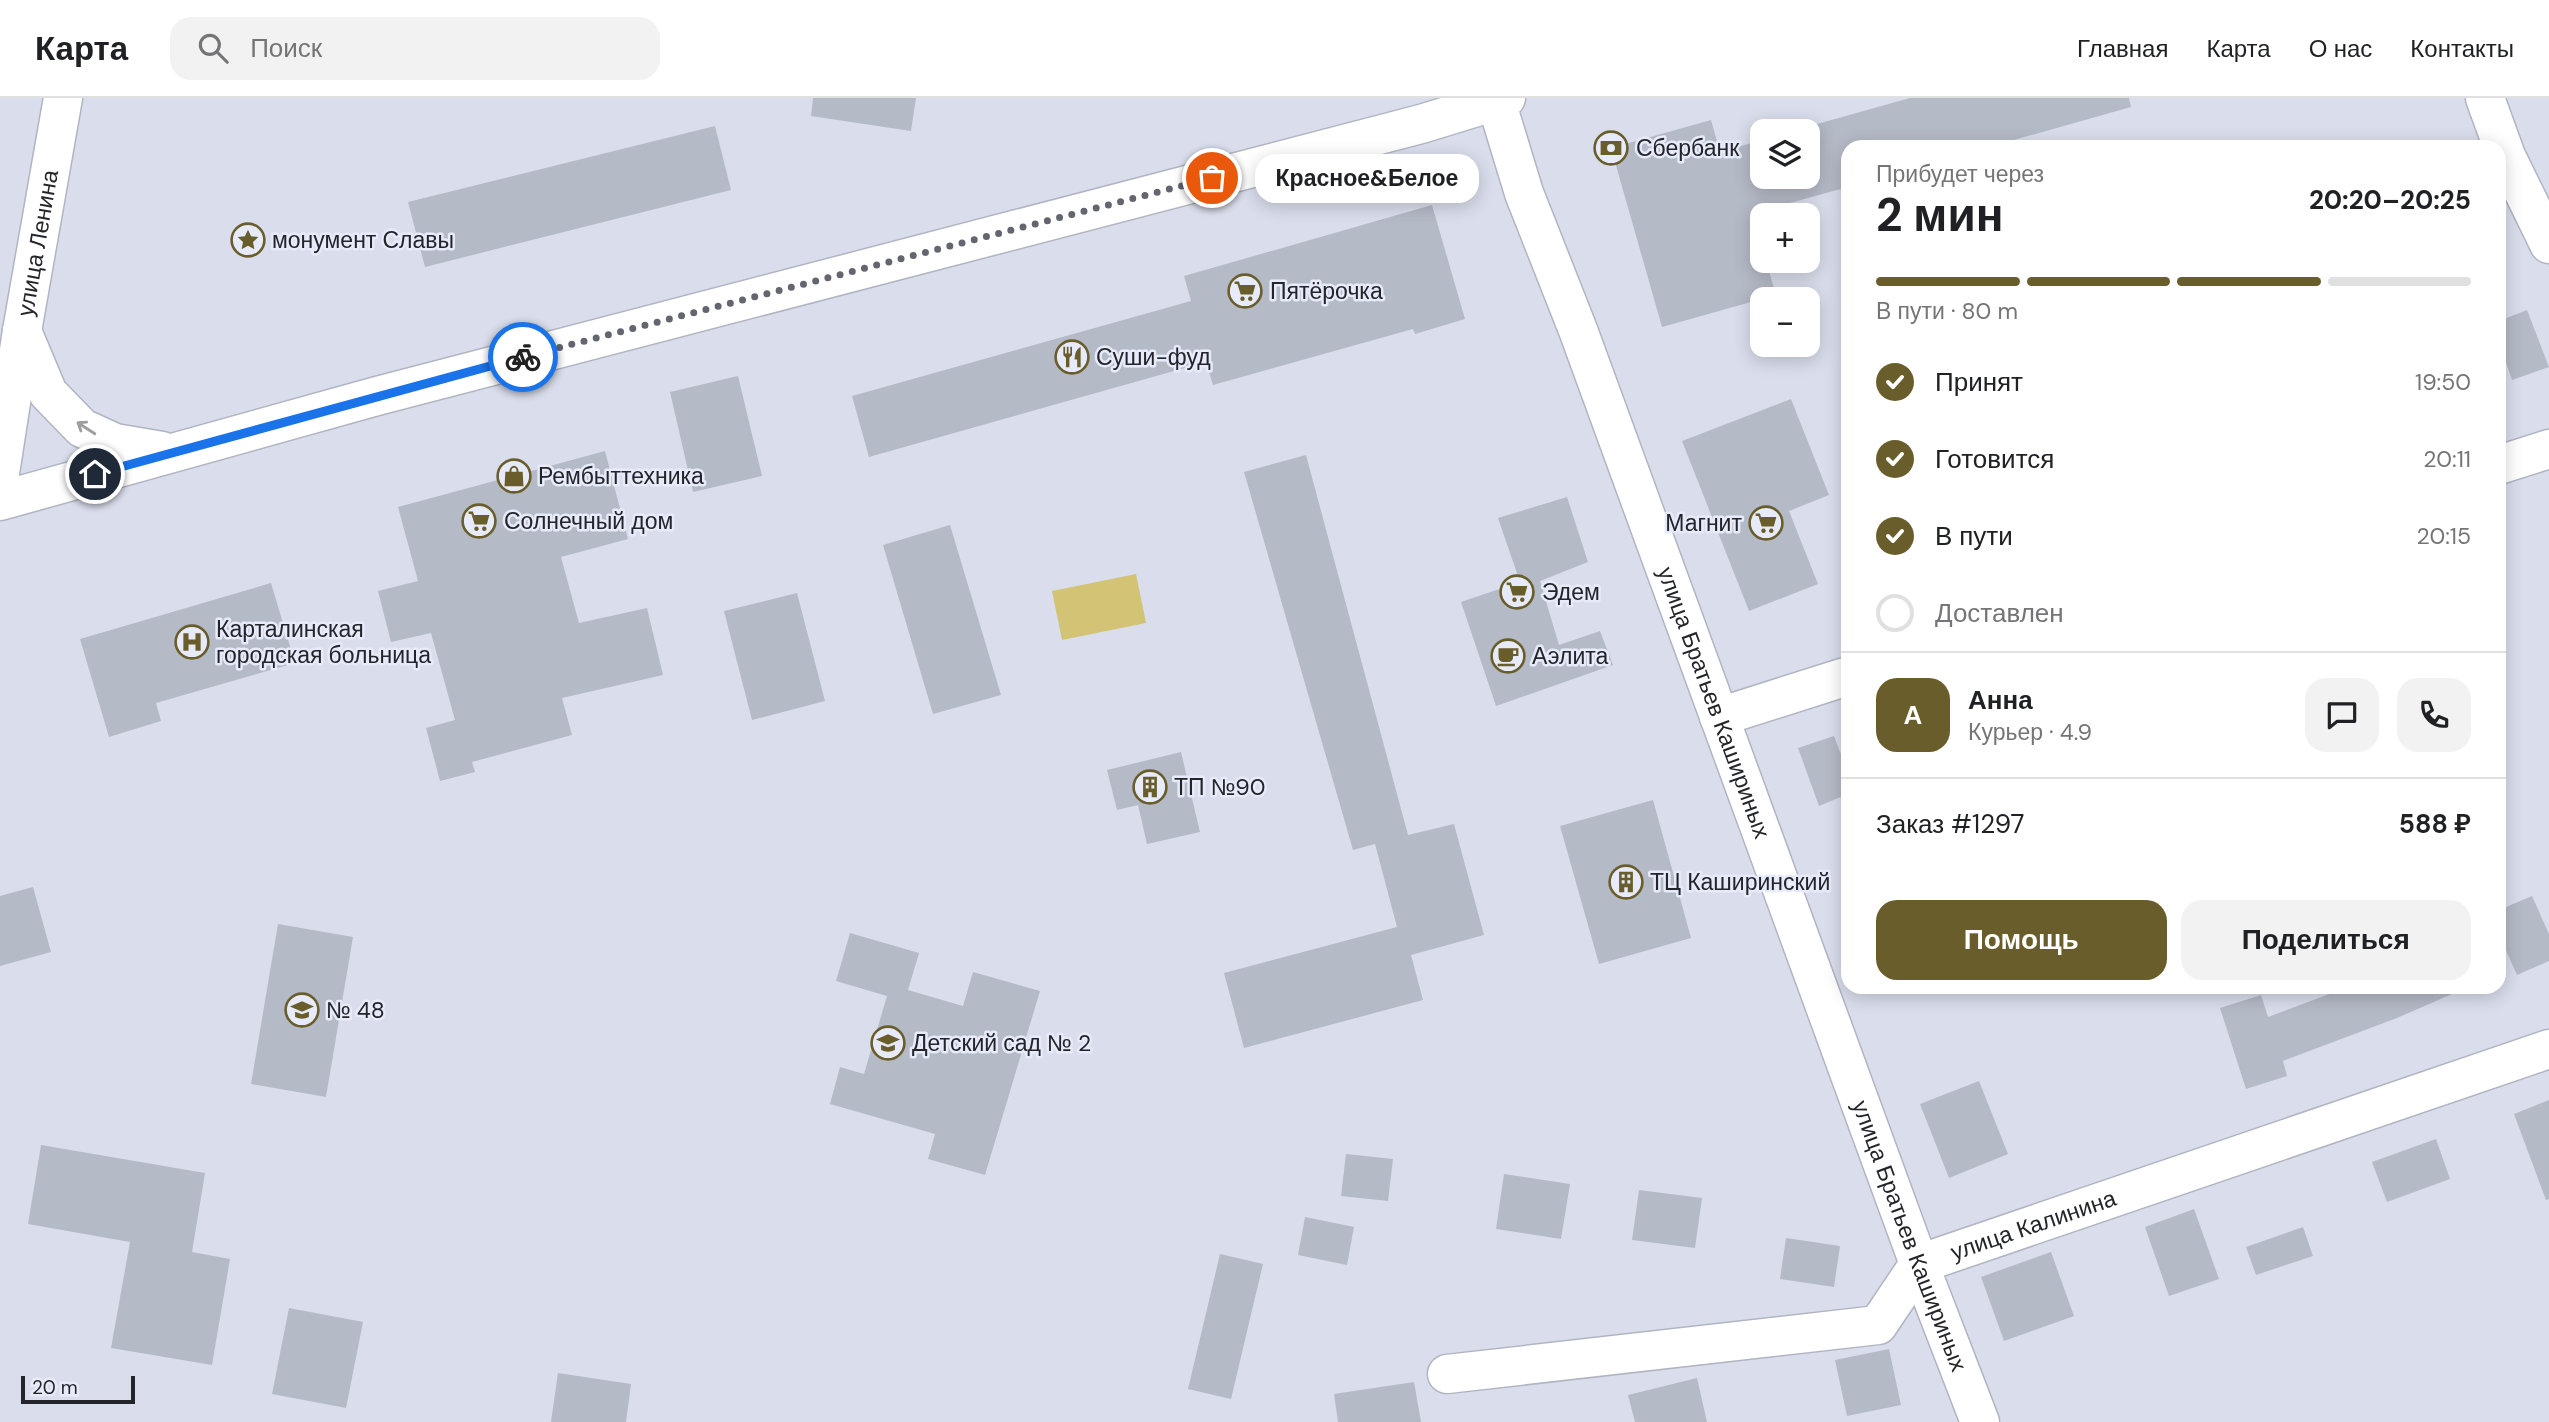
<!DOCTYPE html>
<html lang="ru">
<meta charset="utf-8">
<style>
:root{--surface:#fff;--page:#f2f2f2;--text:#202124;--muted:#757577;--line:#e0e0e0;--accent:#695e2b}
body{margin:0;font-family:"DM Sans",sans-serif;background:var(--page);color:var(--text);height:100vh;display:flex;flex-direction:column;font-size:26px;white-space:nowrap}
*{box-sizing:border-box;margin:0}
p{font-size:23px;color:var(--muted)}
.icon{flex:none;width:38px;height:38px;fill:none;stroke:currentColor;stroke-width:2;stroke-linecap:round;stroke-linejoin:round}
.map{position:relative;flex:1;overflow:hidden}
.side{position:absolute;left:1841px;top:42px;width:665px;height:854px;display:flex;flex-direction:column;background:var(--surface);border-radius:21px;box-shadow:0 4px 18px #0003}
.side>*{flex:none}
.buttons{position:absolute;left:1750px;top:21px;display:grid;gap:14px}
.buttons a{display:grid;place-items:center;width:70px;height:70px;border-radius:14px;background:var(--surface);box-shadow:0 4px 18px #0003;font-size:35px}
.scale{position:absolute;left:21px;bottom:18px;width:114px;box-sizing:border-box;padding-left:7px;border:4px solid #23252a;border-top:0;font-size:19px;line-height:24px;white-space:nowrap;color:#23252a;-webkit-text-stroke:5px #e7ebf9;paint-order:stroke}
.pin{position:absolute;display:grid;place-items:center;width:60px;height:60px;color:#fff;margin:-30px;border:4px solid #fff;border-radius:50%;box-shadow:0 2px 7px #0007}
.courier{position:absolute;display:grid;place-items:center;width:70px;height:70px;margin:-35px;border:5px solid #1a73e8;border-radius:50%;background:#fff;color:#222;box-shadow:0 2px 9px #0007}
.bubble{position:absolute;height:49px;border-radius:21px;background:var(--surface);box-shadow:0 4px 18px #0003;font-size:23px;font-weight:700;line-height:49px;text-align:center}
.overview em{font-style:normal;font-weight:700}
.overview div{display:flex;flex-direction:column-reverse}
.overview{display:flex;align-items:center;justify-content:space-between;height:119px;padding:0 35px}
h1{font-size:46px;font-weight:700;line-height:52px}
.bar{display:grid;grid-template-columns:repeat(4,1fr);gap:10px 7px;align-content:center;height:84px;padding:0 35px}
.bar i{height:9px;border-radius:5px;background:var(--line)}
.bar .current{background:var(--accent)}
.bar p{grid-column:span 4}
.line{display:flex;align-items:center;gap:18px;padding:0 35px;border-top:2px solid var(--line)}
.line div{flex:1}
.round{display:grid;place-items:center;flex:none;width:74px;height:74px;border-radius:21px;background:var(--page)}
ol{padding:0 35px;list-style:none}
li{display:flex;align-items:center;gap:21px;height:77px}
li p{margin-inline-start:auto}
li .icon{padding:7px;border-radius:50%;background:var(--accent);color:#fff;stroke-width:4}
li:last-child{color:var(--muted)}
li i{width:38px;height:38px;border:4px solid var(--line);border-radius:50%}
.cta{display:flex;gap:14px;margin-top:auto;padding:14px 35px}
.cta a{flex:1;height:80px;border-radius:21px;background:var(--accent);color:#fff;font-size:28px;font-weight:700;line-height:80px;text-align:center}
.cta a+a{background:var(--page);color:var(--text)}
header{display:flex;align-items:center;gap:42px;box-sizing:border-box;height:98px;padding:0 35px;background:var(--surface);border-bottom:2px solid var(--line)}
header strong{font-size:33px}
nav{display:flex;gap:38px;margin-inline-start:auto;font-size:24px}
.search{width:490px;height:63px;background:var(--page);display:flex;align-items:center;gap:18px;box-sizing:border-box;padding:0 24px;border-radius:21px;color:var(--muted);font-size:26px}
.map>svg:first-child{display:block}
.green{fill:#d3c374}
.building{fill:#b5bac7}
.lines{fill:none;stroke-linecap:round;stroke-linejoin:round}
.minor-casing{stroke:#b1b5c2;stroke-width:41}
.tertiary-casing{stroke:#b1b5c2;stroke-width:41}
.secondary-casing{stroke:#b1b5c2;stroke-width:41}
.primary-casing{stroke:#b1b5c2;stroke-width:41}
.minor{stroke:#fff;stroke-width:38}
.tertiary{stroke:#fff;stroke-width:38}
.secondary{stroke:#fff;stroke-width:38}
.primary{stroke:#fff;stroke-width:38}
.oneway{stroke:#9c9d9f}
.done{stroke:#63666e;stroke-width:7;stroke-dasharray:0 12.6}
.route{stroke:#1a73e8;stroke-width:9}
.labels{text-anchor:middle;stroke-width:5;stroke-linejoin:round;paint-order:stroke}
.poi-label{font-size:23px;fill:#23252a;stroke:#e7ebf9;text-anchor:start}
.street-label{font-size:23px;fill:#23252a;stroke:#e7ebf9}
</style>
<header>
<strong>Карта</strong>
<div class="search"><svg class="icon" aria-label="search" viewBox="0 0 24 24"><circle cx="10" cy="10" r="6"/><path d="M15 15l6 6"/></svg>Поиск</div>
<nav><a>Главная</a><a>Карта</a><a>О нас</a><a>Контакты</a></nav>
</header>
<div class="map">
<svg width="2549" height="1324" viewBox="0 0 2549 1324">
<rect width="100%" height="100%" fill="#dadeec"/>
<path class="green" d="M 1136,476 L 1146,525 L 1062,542 L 1052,493 Z"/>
<g class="building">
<path d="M 813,0 L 916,0 L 911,33 L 811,18 Z"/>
<path d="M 1910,0 L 2129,0 L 2131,9 L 1989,49 L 1848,49 L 1848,89 L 1753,115 L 1762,148 L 1762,163 L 1766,163 L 1776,197 L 1662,229 L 1611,50 L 1711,22 L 1720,54 L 1762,42 L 1762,79 L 1808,79 L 1808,33 L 1792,33 Z"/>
<path d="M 715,28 L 731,92 L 425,169 L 408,104 Z"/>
<path d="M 1432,107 L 1465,221 L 1415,236 L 1413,231 L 1213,287 L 1206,264 L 869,359 L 852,298 L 1191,203 L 1184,178 Z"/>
<path d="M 2527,212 L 2549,269 L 2512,282 L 2499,244 L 2499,223 Z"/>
<path d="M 738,278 L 762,378 L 693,394 L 670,294 Z"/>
<path d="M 1791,301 L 1829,397 L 1789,413 L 1818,486 L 1749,513 L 1682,343 Z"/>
<path d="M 605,353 L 628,441 L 561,459 L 579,525 L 647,510 L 663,577 L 562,600 L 572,637 L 472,664 L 475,674 L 440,683 L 426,630 L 455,622 L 431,535 L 391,544 L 378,493 L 418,483 L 398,409 Z"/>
<path d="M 1306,357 L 1408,737 L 1454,726 L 1484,837 L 1411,857 L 1423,902 L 1244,950 L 1224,875 L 1397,829 L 1375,746 L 1353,752 L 1244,374 Z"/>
<path d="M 1567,399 L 1588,464 L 1540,483 L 1559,547 L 1600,533 L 1613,567 L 1496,608 L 1461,504 L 1520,484 L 1498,420 Z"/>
<path d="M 950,427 L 1001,597 L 933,616 L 883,447 Z"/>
<path d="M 271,485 L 295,565 L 156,605 L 161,623 L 109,639 L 80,541 Z"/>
<path d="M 797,495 L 825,603 L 752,622 L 724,513 Z"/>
<path d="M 1834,638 L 1848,675 L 1848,696 L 1819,708 L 1798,650 Z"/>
<path d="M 1181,654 L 1200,734 L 1147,746 L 1138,707 L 1117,712 L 1107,672 Z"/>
<path d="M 1653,702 L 1691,840 L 1599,866 L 1560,728 Z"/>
<path d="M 33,789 L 51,854 L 0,868 L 0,798 Z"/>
<path d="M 2532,798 L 2549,836 L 2549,863 L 2517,877 L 2499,837 L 2499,812 Z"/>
<path d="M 278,826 L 353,839 L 326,999 L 251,986 Z"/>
<path d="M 850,835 L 919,855 L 908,892 L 963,908 L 973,874 L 1040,893 L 985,1077 L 928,1061 L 935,1036 L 830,1006 L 840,969 L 864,976 L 887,898 L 836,883 Z"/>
<path d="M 2348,889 L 2468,889 L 2397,920 L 2283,963 L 2287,978 L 2246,991 L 2220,910 L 2261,897 L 2268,919 Z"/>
<path d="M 1979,983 L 2008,1056 L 1949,1080 L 1920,1006 Z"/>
<path d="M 2549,1002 L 2549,1101 L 2546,1102 L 2514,1016 Z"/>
<path d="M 2436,1041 L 2450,1081 L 2387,1104 L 2372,1064 Z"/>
<path d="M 41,1047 L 205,1075 L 192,1154 L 230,1161 L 212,1267 L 111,1250 L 130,1144 L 28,1126 Z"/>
<path d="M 1346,1056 L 1393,1061 L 1388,1103 L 1341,1098 Z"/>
<path d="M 1504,1076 L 1570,1086 L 1561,1141 L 1496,1131 Z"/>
<path d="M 1639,1092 L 1702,1100 L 1695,1150 L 1632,1142 Z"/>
<path d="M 2194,1111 L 2219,1181 L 2169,1198 L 2145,1129 Z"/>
<path d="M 1305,1119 L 1354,1129 L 1347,1167 L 1298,1157 Z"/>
<path d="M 2303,1129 L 2313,1158 L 2256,1177 L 2246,1149 Z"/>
<path d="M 1786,1140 L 1840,1148 L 1834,1189 L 1780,1181 Z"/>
<path d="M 2051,1154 L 2074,1218 L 2004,1243 L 1981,1179 Z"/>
<path d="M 1220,1156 L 1263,1166 L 1231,1301 L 1188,1291 Z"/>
<path d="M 289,1210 L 363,1224 L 346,1310 L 272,1296 Z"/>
<path d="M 1889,1251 L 1901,1307 L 1847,1318 L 1835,1262 Z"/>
<path d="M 558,1275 L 631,1286 L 626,1324 L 551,1324 Z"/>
<path d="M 1697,1280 L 1707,1324 L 1635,1324 L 1628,1297 Z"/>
<path d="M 1414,1284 L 1421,1324 L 1338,1324 L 1334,1296 Z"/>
</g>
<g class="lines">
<defs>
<g id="minor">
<path d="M 2485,0 L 2506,58 L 2549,146"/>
<path d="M 2499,367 L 2549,351"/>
<path d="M 1719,619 L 1848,578"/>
<path id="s1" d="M 1447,1276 L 1878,1227 L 1919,1166 L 2549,951"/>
</g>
<g id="tertiary">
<path id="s2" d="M 0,375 L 22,233 L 63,0"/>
</g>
<g id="secondary">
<path id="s3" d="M 1496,3 L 1524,95 L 1578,232 L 1919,1166 L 1980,1324"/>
</g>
<g id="primary">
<path d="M 22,233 L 48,295 L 82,330 L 115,345 L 162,353"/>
<path d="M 0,403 L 377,298 L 1421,26 L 1506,0"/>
</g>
</defs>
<use href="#minor" class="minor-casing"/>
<use href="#tertiary" class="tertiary-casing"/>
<use href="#secondary" class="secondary-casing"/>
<use href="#primary" class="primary-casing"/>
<use href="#minor" class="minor"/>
<use href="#tertiary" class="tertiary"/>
<use href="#secondary" class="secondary"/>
<use href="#primary" class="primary"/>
</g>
<defs><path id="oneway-shaft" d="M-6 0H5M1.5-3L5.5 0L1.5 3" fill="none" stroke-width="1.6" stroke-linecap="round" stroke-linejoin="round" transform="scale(1.75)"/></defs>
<use class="oneway" href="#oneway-shaft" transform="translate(86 330) rotate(-147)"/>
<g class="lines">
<path class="done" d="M 523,259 L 1212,80"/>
<path class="route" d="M 95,376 L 523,259"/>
</g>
<defs>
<symbol id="bank-ring" viewBox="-11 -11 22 22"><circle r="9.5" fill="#e7ebf9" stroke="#695e2b" stroke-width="1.5"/><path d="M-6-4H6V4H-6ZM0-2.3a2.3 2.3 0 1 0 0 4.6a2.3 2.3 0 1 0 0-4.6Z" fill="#695e2b"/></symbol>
<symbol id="sight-ring" viewBox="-11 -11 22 22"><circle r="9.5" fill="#e7ebf9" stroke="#695e2b" stroke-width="1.5"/><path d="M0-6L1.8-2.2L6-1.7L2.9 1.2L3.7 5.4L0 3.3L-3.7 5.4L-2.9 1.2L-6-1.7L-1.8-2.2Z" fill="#695e2b"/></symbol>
<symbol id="supermarket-ring" viewBox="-11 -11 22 22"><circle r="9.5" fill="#e7ebf9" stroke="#695e2b" stroke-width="1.5"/><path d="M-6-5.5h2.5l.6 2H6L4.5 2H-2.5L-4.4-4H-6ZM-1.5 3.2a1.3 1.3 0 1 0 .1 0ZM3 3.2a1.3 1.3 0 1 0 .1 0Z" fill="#695e2b"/></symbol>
<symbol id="restaurant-ring" viewBox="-11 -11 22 22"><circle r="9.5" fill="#e7ebf9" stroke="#695e2b" stroke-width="1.5"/><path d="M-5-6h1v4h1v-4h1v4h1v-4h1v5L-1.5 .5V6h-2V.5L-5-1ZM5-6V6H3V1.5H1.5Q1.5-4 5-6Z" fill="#695e2b"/></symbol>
<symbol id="shop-ring" viewBox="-11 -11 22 22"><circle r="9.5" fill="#e7ebf9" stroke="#695e2b" stroke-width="1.5"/><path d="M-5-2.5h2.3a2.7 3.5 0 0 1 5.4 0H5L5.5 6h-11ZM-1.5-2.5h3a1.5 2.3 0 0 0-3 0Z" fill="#695e2b"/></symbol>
<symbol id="hospital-ring" viewBox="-11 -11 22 22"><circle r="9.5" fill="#e7ebf9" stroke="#695e2b" stroke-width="1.5"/><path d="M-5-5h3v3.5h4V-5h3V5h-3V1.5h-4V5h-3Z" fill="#695e2b"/></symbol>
<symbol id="cafe-ring" viewBox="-11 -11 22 22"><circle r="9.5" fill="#e7ebf9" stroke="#695e2b" stroke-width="1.5"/><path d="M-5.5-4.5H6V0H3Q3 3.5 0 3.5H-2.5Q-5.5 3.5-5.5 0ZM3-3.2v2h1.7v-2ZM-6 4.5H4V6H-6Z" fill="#695e2b"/></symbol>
<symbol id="building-ring" viewBox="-11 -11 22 22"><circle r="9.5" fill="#e7ebf9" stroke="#695e2b" stroke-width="1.5"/><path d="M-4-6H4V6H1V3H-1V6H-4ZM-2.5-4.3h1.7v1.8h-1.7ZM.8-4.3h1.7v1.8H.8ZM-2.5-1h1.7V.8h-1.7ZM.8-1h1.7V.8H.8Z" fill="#695e2b"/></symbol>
<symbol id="school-ring" viewBox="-11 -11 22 22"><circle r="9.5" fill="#e7ebf9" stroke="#695e2b" stroke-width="1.5"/><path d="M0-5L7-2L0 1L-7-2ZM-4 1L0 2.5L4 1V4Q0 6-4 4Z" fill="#695e2b"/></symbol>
</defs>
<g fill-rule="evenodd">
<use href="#bank-ring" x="1592" y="31" width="38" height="38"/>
<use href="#sight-ring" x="229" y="123" width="38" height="38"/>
<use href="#supermarket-ring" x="1226" y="174" width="38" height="38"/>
<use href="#restaurant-ring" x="1053" y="240" width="38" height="38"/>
<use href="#shop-ring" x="495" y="359" width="38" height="38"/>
<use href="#supermarket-ring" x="460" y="404" width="38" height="38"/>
<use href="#supermarket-ring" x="1747" y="406" width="38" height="38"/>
<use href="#supermarket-ring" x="1498" y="475" width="38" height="38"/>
<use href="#hospital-ring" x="173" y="525" width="38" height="38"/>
<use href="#cafe-ring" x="1489" y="539" width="38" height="38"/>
<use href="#building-ring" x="1131" y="670" width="38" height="38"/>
<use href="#building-ring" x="1607" y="765" width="38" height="38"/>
<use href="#school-ring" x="283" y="893" width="38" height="38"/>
<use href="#school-ring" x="869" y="926" width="38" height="38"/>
</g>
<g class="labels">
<g class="poi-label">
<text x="1636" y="58">Сбербанк</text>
<text x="272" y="150">монумент Славы</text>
<text x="1270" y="201">Пятёрочка</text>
<text x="1096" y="267">Суши-фуд</text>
<text x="538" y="386">Рембыттехника</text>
<text x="504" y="431">Солнечный дом</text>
<text x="1742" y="433" text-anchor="end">Магнит</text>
<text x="1542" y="502">Эдем</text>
<text x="216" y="539">Карталинская<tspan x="216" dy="26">городская больница</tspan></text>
<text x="1532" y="566">Аэлита</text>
<text x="1174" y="697">ТП №90</text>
<text x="1650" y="792">ТЦ Каширинский</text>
<text x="326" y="920">№ 48</text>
<text x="912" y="953">Детский сад № 2</text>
</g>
<g class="street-label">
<text dy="8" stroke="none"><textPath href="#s2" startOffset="233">улица Ленина</textPath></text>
<text dy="8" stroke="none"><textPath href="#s3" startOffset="640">улица Братьев Кашириных</textPath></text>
<text dy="8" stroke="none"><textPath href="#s1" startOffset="628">улица Калинина</textPath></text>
<text dy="8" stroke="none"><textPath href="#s3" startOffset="1208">улица Братьев Кашириных</textPath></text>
</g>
</g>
</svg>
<div class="buttons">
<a><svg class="icon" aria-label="layers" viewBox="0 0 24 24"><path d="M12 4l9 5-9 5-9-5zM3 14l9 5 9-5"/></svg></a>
<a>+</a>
<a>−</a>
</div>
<div class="scale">20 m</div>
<div class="pin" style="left:1212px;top:80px;background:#ea580c"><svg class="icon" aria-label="bag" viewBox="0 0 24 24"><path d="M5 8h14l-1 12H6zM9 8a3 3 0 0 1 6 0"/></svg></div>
<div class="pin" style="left:95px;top:376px;background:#1f2937"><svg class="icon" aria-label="home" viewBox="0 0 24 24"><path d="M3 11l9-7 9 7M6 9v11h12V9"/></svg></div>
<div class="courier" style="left:523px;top:259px"><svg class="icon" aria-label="bike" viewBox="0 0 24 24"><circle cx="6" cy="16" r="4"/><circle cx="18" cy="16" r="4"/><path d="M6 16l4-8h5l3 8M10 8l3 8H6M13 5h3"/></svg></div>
<div class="bubble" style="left:1255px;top:56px;width:224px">Красное&amp;Белое</div>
<section class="side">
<div class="overview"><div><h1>2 мин</h1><p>Прибудет через</p></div><em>20:20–20:25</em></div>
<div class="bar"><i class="current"></i><i class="current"></i><i class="current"></i><i></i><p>В пути · 80 m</p></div>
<ol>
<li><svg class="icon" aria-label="check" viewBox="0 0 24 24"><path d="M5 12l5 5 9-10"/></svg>Принят<p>19:50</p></li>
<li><svg class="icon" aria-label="check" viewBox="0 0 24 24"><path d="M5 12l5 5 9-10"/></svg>Готовится<p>20:11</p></li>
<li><svg class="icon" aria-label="check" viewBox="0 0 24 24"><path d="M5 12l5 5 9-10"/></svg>В пути<p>20:15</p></li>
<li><i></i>Доставлен</li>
</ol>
<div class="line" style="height:126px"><b class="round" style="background:var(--accent);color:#fff">А</b><div><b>Анна</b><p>Курьер · 4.9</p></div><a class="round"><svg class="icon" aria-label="chat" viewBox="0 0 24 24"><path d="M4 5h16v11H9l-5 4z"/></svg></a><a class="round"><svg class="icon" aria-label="phone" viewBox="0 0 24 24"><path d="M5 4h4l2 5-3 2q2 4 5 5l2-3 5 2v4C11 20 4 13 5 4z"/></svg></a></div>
<div class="line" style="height:91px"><div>Заказ #1297</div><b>588 ₽</b></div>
<div class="cta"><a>Помощь</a><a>Поделиться</a></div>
</section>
</div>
